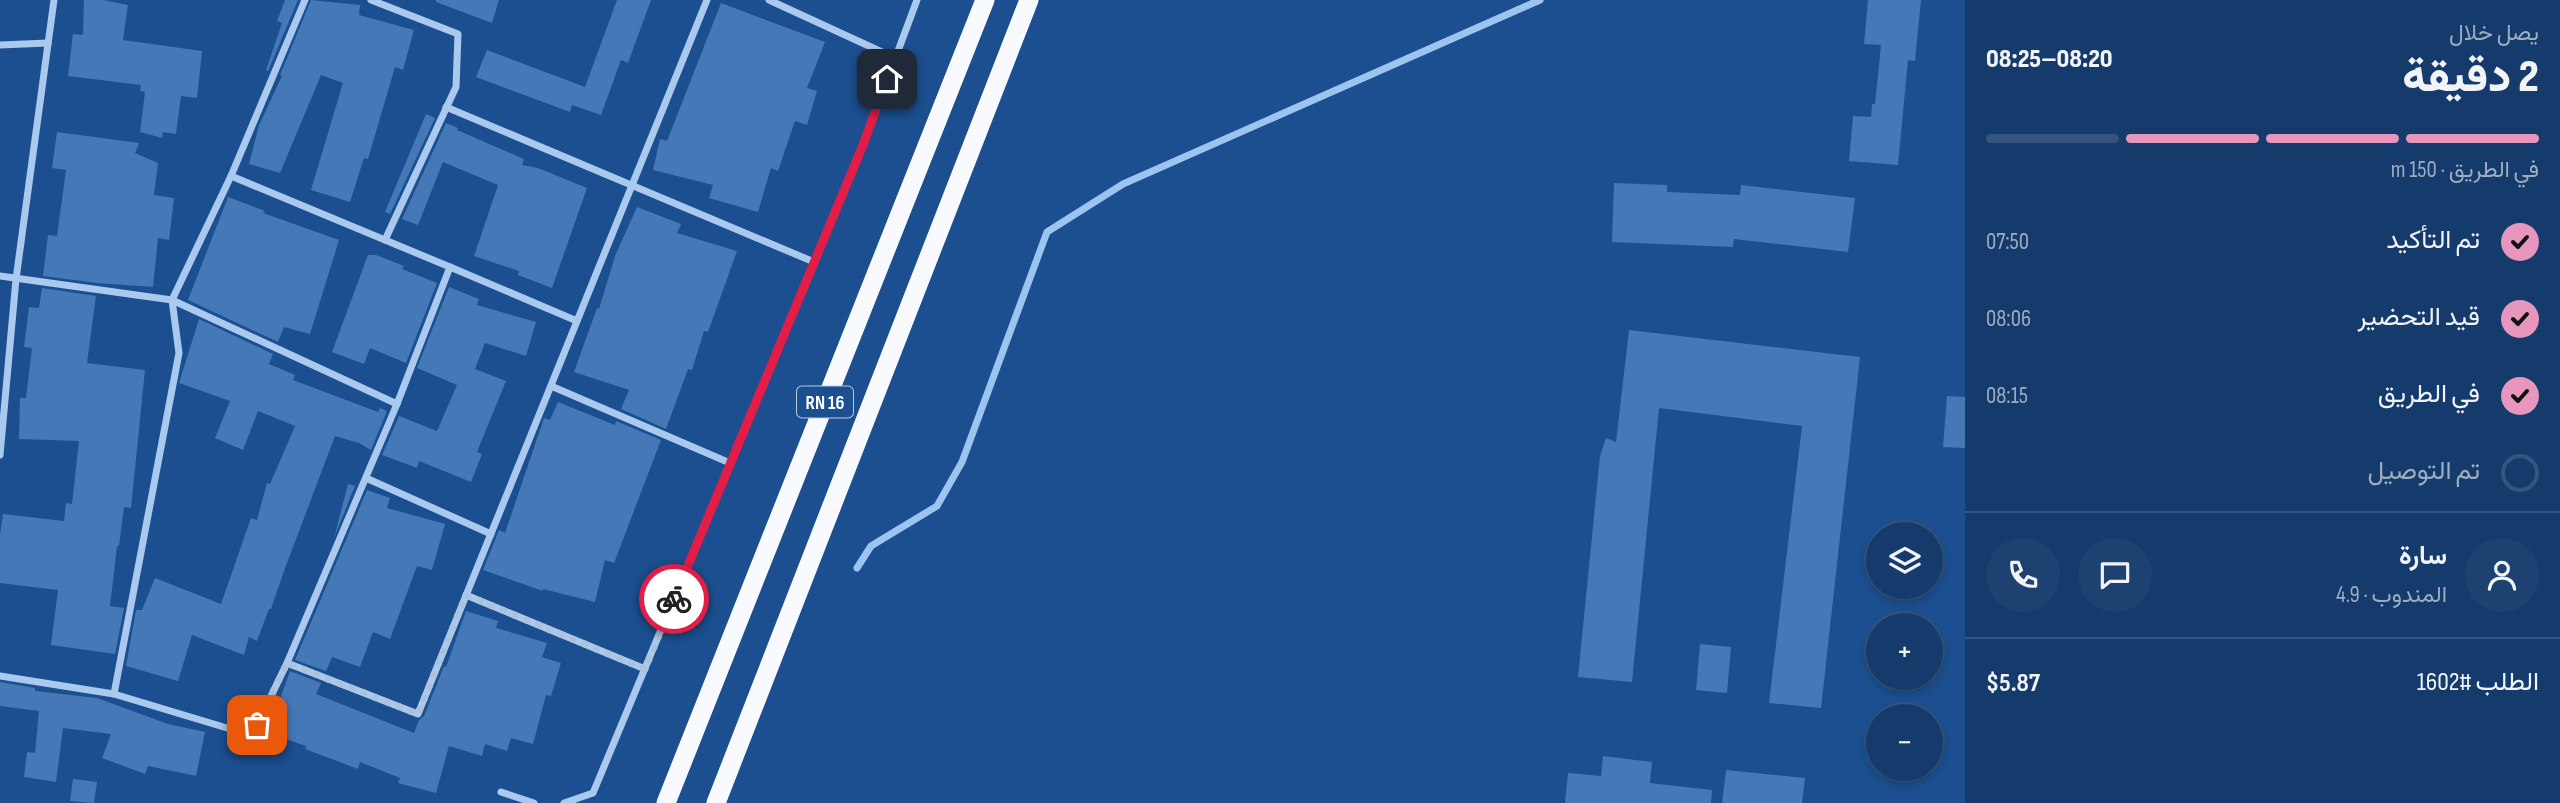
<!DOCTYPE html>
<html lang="ar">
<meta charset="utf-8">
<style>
:root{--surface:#143b6b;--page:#1d4271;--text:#f1f3f6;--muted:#9dadc1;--line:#33557e;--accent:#e797bd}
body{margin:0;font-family:"Sofia Sans Condensed",Vazirmatn,sans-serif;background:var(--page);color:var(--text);direction:rtl;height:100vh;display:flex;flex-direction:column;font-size:26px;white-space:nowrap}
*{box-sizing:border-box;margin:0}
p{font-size:23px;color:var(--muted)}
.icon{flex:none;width:38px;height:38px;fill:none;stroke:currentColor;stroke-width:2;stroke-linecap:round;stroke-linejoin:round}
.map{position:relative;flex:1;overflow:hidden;direction:ltr}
.panel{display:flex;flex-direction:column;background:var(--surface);width:595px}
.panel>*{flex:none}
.controls{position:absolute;left:1866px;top:522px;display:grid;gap:14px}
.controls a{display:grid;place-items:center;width:77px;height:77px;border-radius:50%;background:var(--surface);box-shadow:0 4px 10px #0003,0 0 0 2px var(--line);font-size:35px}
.pin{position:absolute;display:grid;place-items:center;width:60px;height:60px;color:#fff;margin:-30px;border-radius:14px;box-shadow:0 4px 10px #0006}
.courier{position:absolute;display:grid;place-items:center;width:70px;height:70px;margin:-35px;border:5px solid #e11d48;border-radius:50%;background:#fff;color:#222;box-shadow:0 2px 9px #0007}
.head em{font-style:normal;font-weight:800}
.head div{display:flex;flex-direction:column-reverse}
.head{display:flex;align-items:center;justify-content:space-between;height:119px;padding:0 21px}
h1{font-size:46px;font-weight:800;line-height:52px}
.bar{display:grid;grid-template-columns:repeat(4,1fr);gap:10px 7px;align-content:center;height:84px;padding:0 21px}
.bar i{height:9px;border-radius:5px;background:var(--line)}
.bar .on{background:var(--accent)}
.bar p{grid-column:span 4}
.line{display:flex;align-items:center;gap:18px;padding:0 21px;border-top:2px solid var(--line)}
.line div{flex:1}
.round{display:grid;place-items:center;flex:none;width:74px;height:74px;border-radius:37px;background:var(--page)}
ol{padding:0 21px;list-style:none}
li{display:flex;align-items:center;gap:21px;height:77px}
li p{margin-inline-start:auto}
li .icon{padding:7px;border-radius:50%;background:var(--accent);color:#111;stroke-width:4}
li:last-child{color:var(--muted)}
li i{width:38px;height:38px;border:4px solid var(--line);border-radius:50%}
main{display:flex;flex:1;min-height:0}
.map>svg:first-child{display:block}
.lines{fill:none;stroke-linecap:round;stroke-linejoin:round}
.stream{stroke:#9cc4f0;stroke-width:7}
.building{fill:#4478b7}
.minor{stroke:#a9c9ee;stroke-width:7}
.trunk{stroke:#f8faff;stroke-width:19}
.done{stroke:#afc1d8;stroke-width:7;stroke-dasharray:0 12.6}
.route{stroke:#e11d48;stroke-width:9}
.labels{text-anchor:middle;stroke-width:5;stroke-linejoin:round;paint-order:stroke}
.shield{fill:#1b4f8f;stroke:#bbcadd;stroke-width:2}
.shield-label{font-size:19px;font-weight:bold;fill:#fff}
</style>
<main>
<section class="panel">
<div class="head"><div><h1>2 دقيقة</h1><p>يصل خلال</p></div><em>08:20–08:25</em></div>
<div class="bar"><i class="on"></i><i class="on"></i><i class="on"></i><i></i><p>في الطريق · 150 m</p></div>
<ol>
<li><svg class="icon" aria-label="check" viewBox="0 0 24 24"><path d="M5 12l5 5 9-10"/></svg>تم التأكيد<p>07:50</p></li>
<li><svg class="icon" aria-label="check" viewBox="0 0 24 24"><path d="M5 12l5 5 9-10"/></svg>قيد التحضير<p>08:06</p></li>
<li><svg class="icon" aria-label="check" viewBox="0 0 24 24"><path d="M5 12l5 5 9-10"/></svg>في الطريق<p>08:15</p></li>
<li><i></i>تم التوصيل</li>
</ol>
<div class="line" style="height:126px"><a class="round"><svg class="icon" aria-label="person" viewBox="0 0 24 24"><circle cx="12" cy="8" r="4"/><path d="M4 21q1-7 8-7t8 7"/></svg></a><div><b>سارة</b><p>المندوب · 4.9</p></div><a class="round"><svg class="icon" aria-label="chat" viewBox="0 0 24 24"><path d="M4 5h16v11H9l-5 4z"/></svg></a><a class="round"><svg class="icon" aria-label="phone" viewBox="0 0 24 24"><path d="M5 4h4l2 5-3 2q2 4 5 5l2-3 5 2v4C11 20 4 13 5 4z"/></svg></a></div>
<div class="line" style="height:91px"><div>الطلب #1602</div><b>$5.87</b></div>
</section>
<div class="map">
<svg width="1965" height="803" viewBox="0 0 1965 803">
<rect width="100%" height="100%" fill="#1b4f8f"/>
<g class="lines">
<path class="stream" d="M 857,568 L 871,546 L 937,506 L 962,462 L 1047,232 L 1123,184 L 1540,0"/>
</g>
<g class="building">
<path d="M 84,0 L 103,0 L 128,5 L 123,40 L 202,51 L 197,98 L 181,96 L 176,134 L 163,132 L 162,138 L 140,132 L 145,92 L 140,91 L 141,85 L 68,76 L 73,34 L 83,35 Z"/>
<path d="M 285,0 L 298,0 L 268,71 L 266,70 L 282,23 L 277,21 Z"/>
<path d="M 311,0 L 360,5 L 359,15 L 414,30 L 403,70 L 395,67 L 368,159 L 364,158 L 350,202 L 311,190 L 343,83 L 321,75 L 280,173 L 249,164 L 259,125 L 282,76 L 280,75 Z"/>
<path d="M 436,0 L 499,0 L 492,23 L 436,2 Z"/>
<path d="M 617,0 L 651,0 L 628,63 L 621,60 L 601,115 L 572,105 L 570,112 L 476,77 L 487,50 L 585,87 Z"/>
<path d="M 1868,0 L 1921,0 L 1915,61 L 1908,60 L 1898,165 L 1849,161 L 1853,116 L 1871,117 L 1872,104 L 1875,104 L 1881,45 L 1864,44 Z"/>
<path d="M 721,3 L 825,42 L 807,88 L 817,91 L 807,125 L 795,121 L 778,171 L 771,168 L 758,212 L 709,198 L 713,185 L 653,170 L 660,139 L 667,141 Z"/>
<path d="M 426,114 L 435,118 L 390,214 L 385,212 Z"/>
<path d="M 446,123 L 458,128 L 457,130 L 524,159 L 522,165 L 538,168 L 587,188 L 552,288 L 518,275 L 519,271 L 474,256 L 498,185 L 443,162 L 418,225 L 402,219 Z"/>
<path d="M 57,132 L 139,143 L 135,153 L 158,163 L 154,195 L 174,198 L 169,240 L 158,238 L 153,287 L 97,283 L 43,276 L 48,235 L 57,236 L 66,170 L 52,168 Z"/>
<path d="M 1614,183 L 1667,185 L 1667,192 L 1740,195 L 1741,185 L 1855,198 L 1848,252 L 1734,239 L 1733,247 L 1612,242 Z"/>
<path d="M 228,197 L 265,211 L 263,213 L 339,240 L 310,334 L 284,327 L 278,342 L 188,300 Z"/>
<path d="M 637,207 L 681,224 L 677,233 L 737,251 L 708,332 L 704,331 L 692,370 L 688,369 L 666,429 L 621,409 L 629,390 L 574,372 L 597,308 L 599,309 L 615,256 Z"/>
<path d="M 368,255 L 376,255 L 404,266 L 402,269 L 437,283 L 406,363 L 370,348 L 364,364 L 332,352 Z"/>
<path d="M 449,287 L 479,299 L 477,305 L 536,322 L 526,356 L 485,343 L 475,369 L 506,381 L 477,452 L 482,454 L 471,482 L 419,461 L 417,468 L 382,455 L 399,416 L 437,431 L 457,385 L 417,368 Z"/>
<path d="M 42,288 L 96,296 L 87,363 L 145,370 L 131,508 L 124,507 L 119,546 L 117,546 L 110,606 L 124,608 L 115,654 L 51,645 L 58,590 L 0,583 L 0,535 L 3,514 L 64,521 L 66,503 L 72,504 L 79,441 L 19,439 L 20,398 L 26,398 L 32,348 L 24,347 L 29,307 L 39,308 Z"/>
<path d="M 199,319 L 273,354 L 269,364 L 295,375 L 293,380 L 378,412 L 380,408 L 387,411 L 371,450 L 359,443 L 335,436 L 284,571 L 271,609 L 269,609 L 257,641 L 249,637 L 244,655 L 192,635 L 178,681 L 126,666 L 136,610 L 142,610 L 155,578 L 221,604 L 251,518 L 257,520 L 267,483 L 270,484 L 295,426 L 258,411 L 243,450 L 215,438 L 230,401 L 179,383 Z"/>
<path d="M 1629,330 L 1860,357 L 1821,708 L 1769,703 L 1802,426 L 1659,408 L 1632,682 L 1578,677 L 1600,456 L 1606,438 L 1616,442 Z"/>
<path d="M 1947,396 L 1965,397 L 1965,448 L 1943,447 Z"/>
<path d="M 558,402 L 615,425 L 616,421 L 661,440 L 614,563 L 605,560 L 595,602 L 543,589 L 543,591 L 483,570 L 499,530 L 505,533 L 544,418 L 550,420 Z"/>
<path d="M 348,484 L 355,486 L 334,538 Z"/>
<path d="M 367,490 L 390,498 L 387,508 L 445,524 L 432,570 L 417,566 L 390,639 L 373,632 L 360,667 L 332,657 L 326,671 L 295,660 Z"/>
<path d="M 466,611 L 498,621 L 496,628 L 547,643 L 542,657 L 561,663 L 551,696 L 546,695 L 533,744 L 511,738 L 507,751 L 485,744 L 482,756 L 449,746 L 436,793 L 398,783 L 400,778 L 360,762 L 358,769 L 305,749 L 306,746 L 268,733 L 290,671 L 321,683 L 316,694 L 414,733 L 419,720 L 424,716 L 444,666 L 446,667 Z"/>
<path d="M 1700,644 L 1731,647 L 1727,693 L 1696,690 Z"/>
<path d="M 0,682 L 35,688 L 35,691 L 97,698 L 168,724 L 205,732 L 196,776 L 148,766 L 145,774 L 102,758 L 111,734 L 63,728 L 56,782 L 24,777 L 27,752 L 35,753 L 39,711 L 0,706 Z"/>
<path d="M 1603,756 L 1652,762 L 1650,783 L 1712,790 L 1711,803 L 1565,803 L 1568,773 L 1601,776 Z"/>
<path d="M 1726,770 L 1805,778 L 1802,803 L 1722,803 Z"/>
<path d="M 73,779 L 97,782 L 94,803 L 70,801 Z"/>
</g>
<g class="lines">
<g class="minor">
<path d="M 305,0 L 231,176 L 450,267 L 397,404 L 287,663 L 418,714 L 707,0"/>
<path d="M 371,0 L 458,34 L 456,87 L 385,240"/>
<path d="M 769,0 L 895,58"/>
<path d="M 0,45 L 48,43"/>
<path d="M 446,107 L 814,262"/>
<path d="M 450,267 L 577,321"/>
<path d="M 0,276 L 172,300 L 397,404"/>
<path d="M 551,386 L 730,463"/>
<path d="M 0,455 L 16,279 L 54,0"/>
<path d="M 366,478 L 491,534"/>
<path d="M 466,595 L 645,669"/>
<path d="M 0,676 L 114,694 L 179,353 L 172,300 L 231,176"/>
<path d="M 114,694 L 227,728 L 241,729 L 257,725 L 287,663"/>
<path d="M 501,792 L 534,803"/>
<path d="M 564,803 L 593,793 L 863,145 L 917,0"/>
</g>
<g class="trunk">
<path d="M 666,803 L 985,0"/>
<path d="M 716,803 L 1029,0"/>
</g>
</g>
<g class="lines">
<path class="done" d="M 257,725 L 287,663 L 418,714 L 466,595 L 645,669 L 674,599"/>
<path class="route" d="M 674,599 L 863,145 L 887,79"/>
</g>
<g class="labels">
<rect class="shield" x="797" y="386.5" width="56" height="31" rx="5"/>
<g class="shield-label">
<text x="825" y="409">RN 16</text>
</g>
</g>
</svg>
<div class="controls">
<a><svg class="icon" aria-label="layers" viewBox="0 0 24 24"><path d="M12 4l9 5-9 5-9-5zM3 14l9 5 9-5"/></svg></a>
<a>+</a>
<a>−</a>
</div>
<div class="pin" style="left:257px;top:725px;background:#ea580c"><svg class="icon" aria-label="bag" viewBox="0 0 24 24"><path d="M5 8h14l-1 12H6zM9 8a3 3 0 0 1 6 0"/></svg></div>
<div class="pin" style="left:887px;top:79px;background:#1f2937"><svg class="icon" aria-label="home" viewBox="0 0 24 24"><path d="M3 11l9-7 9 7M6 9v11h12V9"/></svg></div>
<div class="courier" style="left:674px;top:599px"><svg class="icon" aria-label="bike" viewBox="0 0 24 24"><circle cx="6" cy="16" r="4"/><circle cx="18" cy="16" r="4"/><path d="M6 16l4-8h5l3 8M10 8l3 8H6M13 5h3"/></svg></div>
</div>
</main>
